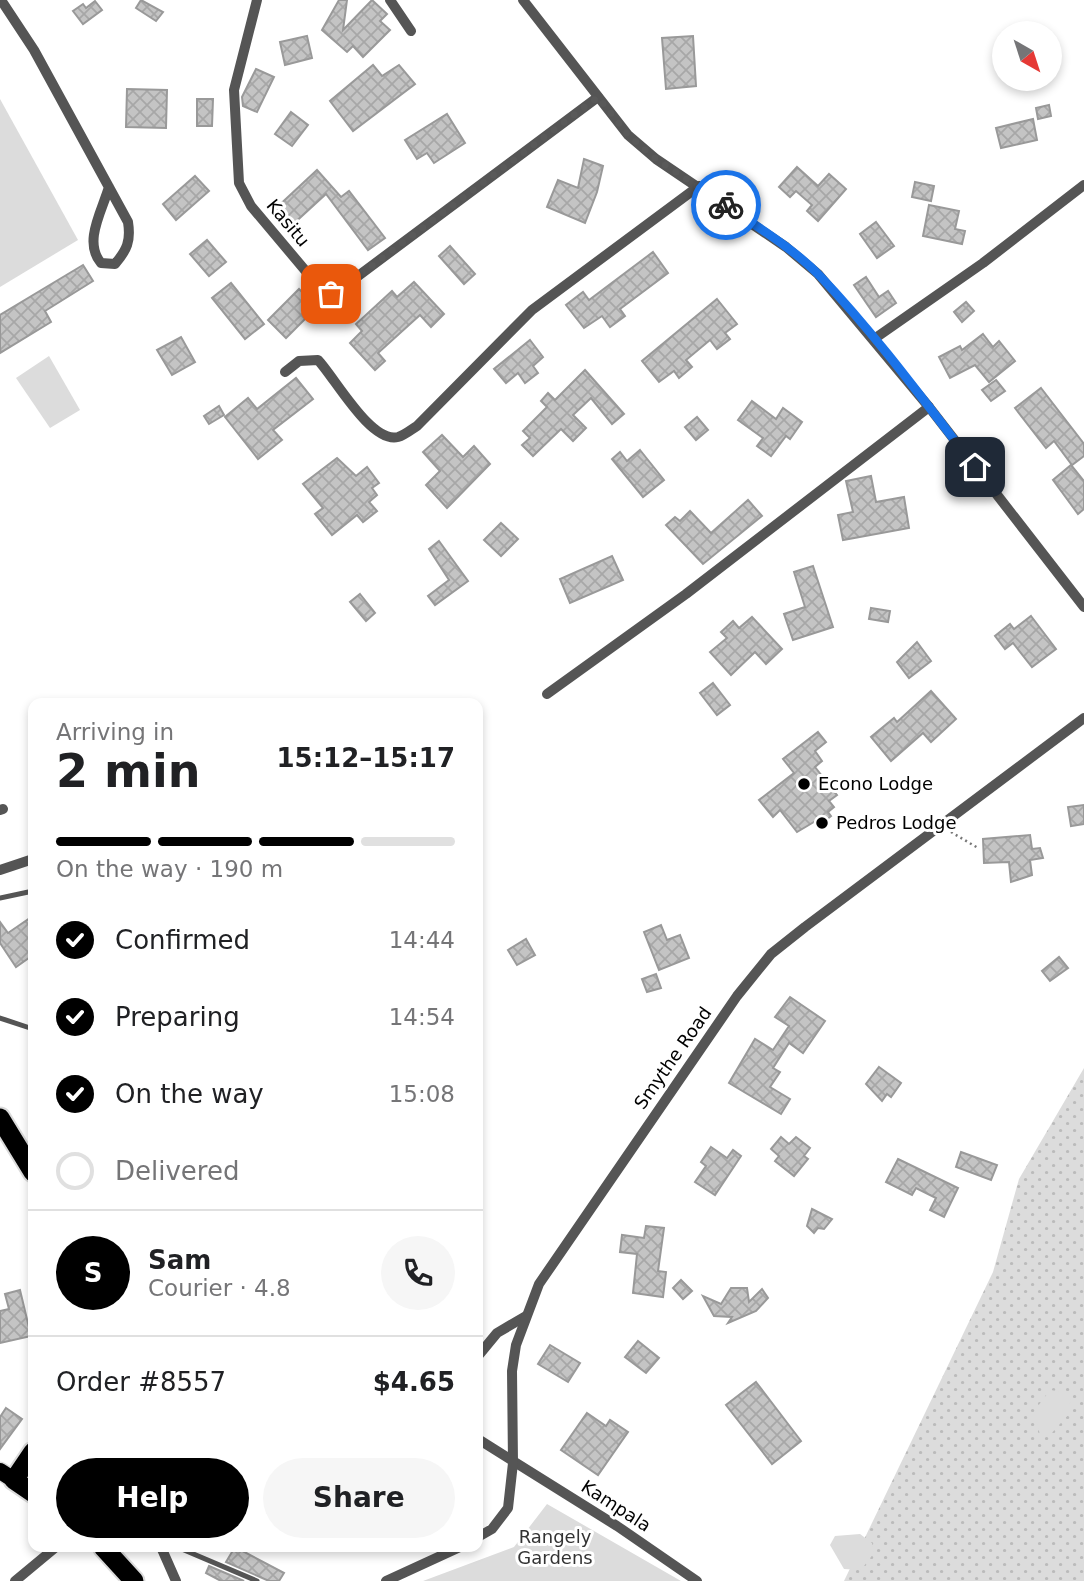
<!DOCTYPE html>
<meta charset="utf-8">
<style>
:root{--surface:#fff;--page:#f6f6f6;--text:#202124;--muted:#757577;--line:#e0e0e0;--accent:#000}
body{margin:0;font-family:"DejaVu Sans",sans-serif;background:var(--page);color:var(--text);height:100vh;display:flex;flex-direction:column;font-size:26px;white-space:nowrap}
*{box-sizing:border-box;margin:0}
p{font-size:23px;color:var(--muted)}
.icon{flex:none;width:38px;height:38px;fill:none;stroke:currentColor;stroke-width:2;stroke-linecap:round;stroke-linejoin:round}
.map{position:relative;flex:1;overflow:hidden}
.details{position:absolute;left:28px;top:698px;width:455px;height:854px;display:flex;flex-direction:column;background:var(--surface);border-radius:14px;box-shadow:0 4px 10px #0003}
.details>*{flex:none}
.needle{width:46px;rotate:141deg}
.buttons{position:absolute;left:992px;top:21px;display:grid;gap:14px}
.buttons a{display:grid;place-items:center;width:70px;height:70px;border-radius:50%;background:var(--surface);box-shadow:0 4px 10px #0003;font-size:35px}
.pin{position:absolute;display:grid;place-items:center;width:60px;height:60px;color:#fff;margin:-30px;border-radius:14px;box-shadow:0 4px 10px #0006}
.courier{position:absolute;display:grid;place-items:center;width:70px;height:70px;margin:-35px;border:5px solid #1a73e8;border-radius:50%;background:#fff;color:#222;box-shadow:0 2px 9px #0007}
.summary em{font-style:normal;font-weight:700}
.summary div{display:flex;flex-direction:column-reverse}
.summary{display:flex;align-items:center;justify-content:space-between;height:119px;padding:0 28px}
h1{font-size:46px;font-weight:700;line-height:52px}
.bar{display:grid;grid-template-columns:repeat(4,1fr);gap:10px 7px;align-content:center;height:84px;padding:0 28px}
.bar i{height:9px;border-radius:5px;background:var(--line)}
.bar .selected{background:var(--accent)}
.bar p{grid-column:span 4}
.line{display:flex;align-items:center;gap:18px;padding:0 28px;border-top:2px solid var(--line)}
.line div{flex:1}
.round{display:grid;place-items:center;flex:none;width:74px;height:74px;border-radius:37px;background:var(--page)}
ol{padding:0 28px;list-style:none}
li{display:flex;align-items:center;gap:21px;height:77px}
li p{margin-inline-start:auto}
li .icon{padding:7px;border-radius:50%;background:var(--accent);color:#fff;stroke-width:4}
li:last-child{color:var(--muted)}
li i{width:38px;height:38px;border:4px solid var(--line);border-radius:50%}
.action{display:flex;gap:14px;margin-top:auto;padding:14px 28px}
.action a{flex:1;height:80px;border-radius:42px;background:var(--accent);color:#fff;font-size:28px;font-weight:700;line-height:80px;text-align:center}
.action a+a{background:var(--page);color:var(--text)}
.map>svg:first-child{display:block}
.grass{fill:url(#grass-dots)}
.park{fill:#dcdcdc}
.building{fill:url(#building-cross-hatch);stroke:#999;stroke-width:2}
.lines{fill:none;stroke-linecap:round;stroke-linejoin:round}
.primary-casing{stroke:#dbdbdb;stroke-width:19}
.highway-casing{stroke:#dbdbdb;stroke-width:23}
.path{stroke:#777;stroke-width:2.5;stroke-dasharray:2 3.5;stroke-linecap:butt}
.lane{stroke:#555;stroke-width:5}
.street{stroke:#555;stroke-width:10}
.primary{stroke:#000;stroke-width:16}
.highway{stroke:#000;stroke-width:19}
.done{stroke:#595959;stroke-width:7;stroke-dasharray:0 12.6}
.route{stroke:#1a73e8;stroke-width:9}
.poi-dot{fill:#000;stroke:#fff;stroke-width:2.5}
.labels{text-anchor:middle;stroke-width:6;stroke-linejoin:round;paint-order:stroke}
.street-label{font-size:18px;fill:#000;stroke:#fff}
.poi-label{font-size:18px;fill:#000;stroke:#fff;text-anchor:start}
.park-label{font-size:18px;fill:#333;stroke:#fff}
</style>
<div class="map">
<svg width="1084" height="1581" viewBox="0 0 1084 1581">
<defs>
<pattern id="grass-dots" width="8" height="8" patternUnits="userSpaceOnUse" patternTransform="scale(1.75)"><rect width="8" height="8" fill="#dcdcdc"/><path d="M2 2h.1M6 6h.1" fill="none" stroke="#bbb" stroke-width="1.8" stroke-linecap="round"/></pattern>
<pattern id="building-cross-hatch" width="8" height="8" patternUnits="userSpaceOnUse" patternTransform="scale(1.75)"><rect width="8" height="8" fill="#c4c4c4"/><path d="M0 0l8 8M0 8l8-8" fill="none" stroke="#a7a7a7"/></pattern>
</defs>
<rect width="100%" height="100%" fill="#fff"/>
<path class="grass" d="M 1084,1068 L 1084,1581 L 844,1581 L 993,1272 L 1019,1179 Z"/>
<g class="park">
<path d="M 0,99 L 78,240 L 0,287 Z"/>
<path d="M 49,356 L 80,410 L 50,428 L 16,378 Z"/>
<path d="M 1050,1390 L 1063,1392 L 1071,1398 L 1068,1415 L 1050,1435 L 1040,1436 L 1035,1410 Z"/>
<path d="M 547,1504 L 681,1581 L 682,1581 L 423,1581 L 514,1547 Z"/>
<path d="M 860,1534 L 872,1543 L 874,1553 L 861,1570 L 844,1569 L 830,1545 L 835,1536 Z"/>
</g>
<g class="building">
<path d="M 141,0 L 163,12 L 156,21 L 136,8 Z"/>
<path d="M 339,0 L 347,0 L 343,30 L 372,0 L 387,14 L 380,21 L 390,30 L 363,57 L 353,46 L 347,52 L 322,30 Z"/>
<path d="M 95,1 L 102,10 L 83,24 L 73,11 L 83,4 L 86,8 Z"/>
<path d="M 307,36 L 312,58 L 285,65 L 280,42 Z"/>
<path d="M 693,36 L 696,86 L 666,89 L 662,38 Z"/>
<path d="M 373,65 L 382,76 L 399,65 L 415,84 L 353,131 L 330,101 Z"/>
<path d="M 256,69 L 274,77 L 257,112 L 243,106 L 242,97 Z"/>
<path d="M 127,89 L 167,90 L 166,128 L 126,127 Z"/>
<path d="M 197,99 L 213,99 L 212,126 L 197,126 Z"/>
<path d="M 1049,105 L 1051,116 L 1038,119 L 1036,108 Z"/>
<path d="M 291,112 L 308,125 L 292,146 L 275,134 Z"/>
<path d="M 447,114 L 465,143 L 434,163 L 427,153 L 417,159 L 405,140 Z"/>
<path d="M 1033,119 L 1037,140 L 1001,148 L 996,128 Z"/>
<path d="M 584,159 L 603,166 L 597,192 L 585,223 L 547,207 L 558,180 L 578,188 Z"/>
<path d="M 797,167 L 818,186 L 829,174 L 846,189 L 818,221 L 807,211 L 812,205 L 796,191 L 790,197 L 779,187 Z"/>
<path d="M 317,170 L 341,197 L 349,191 L 385,238 L 368,250 L 326,194 L 291,226 L 275,209 Z"/>
<path d="M 195,176 L 209,191 L 176,220 L 163,204 Z"/>
<path d="M 915,182 L 934,186 L 931,201 L 912,197 Z"/>
<path d="M 929,205 L 959,211 L 955,229 L 965,231 L 962,244 L 923,236 Z"/>
<path d="M 876,222 L 894,246 L 877,258 L 860,234 Z"/>
<path d="M 207,240 L 226,262 L 209,276 L 190,254 Z"/>
<path d="M 450,246 L 475,274 L 464,284 L 439,256 Z"/>
<path d="M 653,252 L 668,273 L 620,309 L 625,316 L 610,327 L 602,316 L 584,328 L 566,305 L 583,292 L 589,300 Z"/>
<path d="M 83,265 L 93,281 L 45,311 L 51,322 L 0,353 L 0,315 Z"/>
<path d="M 866,277 L 879,297 L 888,291 L 896,303 L 876,317 L 854,285 Z"/>
<path d="M 414,282 L 444,314 L 431,327 L 420,315 L 378,353 L 385,361 L 375,370 L 350,343 L 362,331 L 356,324 L 392,291 L 397,297 Z"/>
<path d="M 231,283 L 264,324 L 245,339 L 212,298 Z"/>
<path d="M 299,289 L 317,307 L 286,338 L 268,320 Z"/>
<path d="M 717,299 L 737,324 L 725,333 L 730,339 L 717,349 L 710,340 L 686,360 L 692,367 L 679,378 L 674,371 L 659,382 L 642,361 Z"/>
<path d="M 966,302 L 974,311 L 962,322 L 954,312 Z"/>
<path d="M 983,334 L 993,347 L 999,341 L 1015,361 L 989,382 L 975,365 L 950,378 L 939,357 L 960,346 L 962,350 Z"/>
<path d="M 181,337 L 195,362 L 172,375 L 157,350 Z"/>
<path d="M 530,340 L 543,357 L 533,366 L 538,373 L 525,383 L 518,373 L 506,383 L 494,369 Z"/>
<path d="M 585,370 L 624,414 L 612,424 L 591,398 L 573,415 L 586,428 L 573,441 L 561,429 L 533,456 L 522,445 L 530,438 L 523,431 L 547,407 L 541,401 L 548,393 L 555,400 Z"/>
<path d="M 296,378 L 313,399 L 273,430 L 282,440 L 258,459 L 225,417 L 248,398 L 257,409 Z"/>
<path d="M 996,380 L 1005,391 L 991,401 L 982,390 Z"/>
<path d="M 1041,388 L 1084,444 L 1084,456 L 1072,465 L 1054,441 L 1046,448 L 1015,408 Z"/>
<path d="M 752,401 L 776,419 L 783,408 L 802,422 L 790,439 L 786,436 L 771,456 L 757,446 L 763,438 L 738,420 Z"/>
<path d="M 219,406 L 224,415 L 209,424 L 204,416 Z"/>
<path d="M 697,417 L 708,430 L 696,440 L 685,427 Z"/>
<path d="M 442,435 L 463,457 L 474,446 L 490,464 L 447,508 L 426,485 L 440,471 L 423,452 Z"/>
<path d="M 640,450 L 664,480 L 643,497 L 612,459 L 620,452 L 627,461 Z"/>
<path d="M 337,458 L 356,476 L 367,467 L 379,483 L 372,488 L 377,495 L 369,502 L 377,511 L 363,522 L 357,515 L 332,535 L 315,514 L 323,508 L 303,484 Z"/>
<path d="M 1071,465 L 1084,481 L 1084,509 L 1078,514 L 1053,480 Z"/>
<path d="M 871,476 L 876,502 L 904,497 L 909,528 L 843,540 L 838,515 L 853,512 L 846,481 Z"/>
<path d="M 748,500 L 762,516 L 703,564 L 666,525 L 675,517 L 680,521 L 690,511 L 711,533 Z"/>
<path d="M 501,523 L 518,539 L 501,556 L 484,540 Z"/>
<path d="M 439,541 L 468,581 L 435,605 L 428,596 L 449,580 L 429,549 Z"/>
<path d="M 612,556 L 623,580 L 570,603 L 560,579 Z"/>
<path d="M 813,566 L 833,627 L 793,640 L 784,614 L 805,607 L 794,572 Z"/>
<path d="M 360,594 L 375,613 L 366,621 L 350,602 Z"/>
<path d="M 871,608 L 890,611 L 888,622 L 869,619 Z"/>
<path d="M 1031,616 L 1056,649 L 1032,667 L 1013,643 L 1005,649 L 995,636 L 1010,624 L 1014,629 Z"/>
<path d="M 752,617 L 782,649 L 766,664 L 755,652 L 731,675 L 710,652 L 727,638 L 721,632 L 733,621 L 739,628 Z"/>
<path d="M 917,642 L 931,661 L 909,678 L 897,662 Z"/>
<path d="M 713,683 L 730,705 L 717,715 L 700,693 Z"/>
<path d="M 931,691 L 956,719 L 931,742 L 923,733 L 891,761 L 871,737 L 894,718 L 897,722 Z"/>
<path d="M 818,732 L 826,742 L 815,751 L 822,761 L 815,767 L 837,795 L 829,801 L 834,807 L 828,812 L 831,816 L 822,823 L 819,819 L 797,832 L 780,810 L 773,817 L 759,800 L 794,773 L 783,759 Z"/>
<path d="M 1084,805 L 1084,824 L 1071,826 L 1068,807 Z"/>
<path d="M 1030,835 L 1032,849 L 1040,848 L 1043,858 L 1030,860 L 1032,875 L 1011,882 L 1009,862 L 984,863 L 983,839 Z"/>
<path d="M 33,916 L 33,955 L 16,967 L 0,943 L 0,922 L 8,933 Z"/>
<path d="M 661,925 L 667,940 L 680,935 L 689,958 L 659,970 L 644,932 Z"/>
<path d="M 526,939 L 535,955 L 517,965 L 508,950 Z"/>
<path d="M 1059,957 L 1068,968 L 1050,981 L 1042,971 Z"/>
<path d="M 656,974 L 661,988 L 647,992 L 642,979 Z"/>
<path d="M 790,997 L 825,1021 L 803,1053 L 789,1043 L 773,1068 L 780,1072 L 770,1087 L 790,1099 L 781,1114 L 729,1083 L 755,1039 L 773,1050 L 789,1026 L 775,1017 Z"/>
<path d="M 879,1067 L 901,1083 L 891,1097 L 887,1094 L 882,1101 L 866,1084 Z"/>
<path d="M 781,1137 L 789,1144 L 796,1137 L 810,1148 L 804,1156 L 808,1159 L 794,1176 L 775,1161 L 779,1156 L 771,1149 Z"/>
<path d="M 711,1147 L 727,1158 L 733,1150 L 741,1156 L 715,1195 L 695,1182 L 706,1166 L 701,1162 Z"/>
<path d="M 961,1152 L 997,1165 L 991,1180 L 956,1167 Z"/>
<path d="M 898,1159 L 958,1188 L 944,1217 L 930,1210 L 936,1198 L 916,1188 L 912,1195 L 886,1182 Z"/>
<path d="M 812,1209 L 832,1219 L 824,1229 L 818,1228 L 814,1233 L 807,1226 Z"/>
<path d="M 646,1226 L 664,1228 L 658,1271 L 666,1272 L 663,1297 L 633,1293 L 637,1254 L 620,1252 L 622,1235 L 644,1238 Z"/>
<path d="M 681,1280 L 692,1291 L 683,1299 L 673,1288 Z"/>
<path d="M 731,1288 L 747,1288 L 749,1302 L 762,1289 L 768,1298 L 756,1311 L 728,1323 L 732,1317 L 714,1316 L 703,1296 L 721,1304 Z"/>
<path d="M 20,1290 L 31,1336 L 0,1343 L 0,1311 L 9,1309 L 5,1294 Z"/>
<path d="M 638,1341 L 659,1358 L 646,1373 L 625,1357 Z"/>
<path d="M 550,1345 L 580,1363 L 568,1382 L 538,1364 Z"/>
<path d="M 756,1382 L 801,1441 L 772,1464 L 726,1405 Z"/>
<path d="M 6,1408 L 22,1419 L 0,1449 L 0,1417 Z"/>
<path d="M 587,1413 L 606,1426 L 610,1420 L 628,1432 L 598,1475 L 561,1450 Z"/>
<path d="M 235,1547 L 284,1573 L 279,1581 L 269,1581 L 226,1562 Z"/>
<path d="M 209,1566 L 244,1581 L 221,1581 L 206,1573 Z"/>
</g>
<g class="lines">
<defs>
<path id="primary" d="M 0,1471 L 14,1480"/>
<g id="highway">
<path d="M 0,1118 L 33,1172"/>
<path d="M 33,1452 L 14,1480 L 33,1493"/>
<path d="M 103,1547 L 134,1581"/>
</g>
</defs>
<use href="#primary" class="primary-casing"/>
<use href="#highway" class="highway-casing"/>
<path class="path" d="M 951,832 L 978,848"/>
<g class="lane">
<path d="M 0,898 L 33,891"/>
<path d="M 0,1018 L 33,1029"/>
<path d="M 177,1547 L 257,1581"/>
</g>
<g class="street">
<path d="M 1,0 L 34,50 L 128,222 C 131,241 127,250 115,264 L 101,263 C 83,242 102,211 109,187"/>
<path d="M 257,0 L 234,90 L 239,183 L 251,206 L 320,288 L 331,294 L 338,291 L 598,97"/>
<path d="M 390,0 L 411,31"/>
<path d="M 523,0 L 628,135 L 656,159 L 786,247 L 818,274 L 929,407 L 1084,607"/>
<path d="M 874,339 L 983,263 L 1084,185"/>
<path d="M 285,372 L 299,361 L 318,360 C 335,378 371,444 398,437 C 405,435 412,429 417,426 L 532,310 L 699,186"/>
<path d="M 547,694 L 686,594 L 929,407"/>
<path d="M 0,810 L 3,809"/>
<path d="M 0,870 L 33,859"/>
<path d="M 478,1356 L 497,1333 L 526,1316"/>
<path d="M 478,1439 L 617,1526 L 697,1581"/>
<path d="M 478,1537 L 492,1529 L 508,1508 L 513,1463 L 512,1371 L 516,1345 L 539,1284 L 737,996 L 771,954 L 805,927 L 1084,718"/>
<path d="M 161,1547 L 176,1581"/>
<path d="M 15,1581 L 56,1547"/>
<path d="M 386,1581 L 460,1547"/>
</g>
<use href="#primary" class="primary"/>
<use href="#highway" class="highway"/>
</g>
<g class="lines">
<path class="done" d="M 331,294 L 338,291 L 598,97 L 628,135 L 656,159 L 726,205"/>
<path class="route" d="M 726,205 C 757,227 793,248 820,276 C 876,335 925,402 975,467"/>
</g>
<g class="poi-dot">
<circle cx="804" cy="784" r="7"/>
<circle cx="822" cy="823" r="7"/>
</g>
<g class="labels">
<g class="street-label">
<text transform="translate(288 223) rotate(50)" y="6">Kasitu</text>
<text transform="translate(673 1058) rotate(-55)" y="6">Smythe Road</text>
<text transform="translate(616 1506) rotate(33)" y="6">Kampala</text>
</g>
<g class="poi-label">
<text x="818" y="790">Econo Lodge</text>
<text x="836" y="829">Pedros Lodge</text>
</g>
<g class="park-label">
<text x="555" y="1543">Rangely<tspan x="555" dy="21">Gardens</tspan></text>
</g>
</g>
</svg>
<div class="buttons">
<a><svg class="needle" viewBox="-14 -14 28 28"><path d="M0-13l5 13h-10z" fill="#e53935"/><path d="M0 13l5-13h-10z" fill="#757577"/></svg></a>
</div>
<div class="pin" style="left:331px;top:294px;background:#ea580c"><svg class="icon" aria-label="bag" viewBox="0 0 24 24"><path d="M5 8h14l-1 12H6zM9 8a3 3 0 0 1 6 0"/></svg></div>
<div class="pin" style="left:975px;top:467px;background:#1f2937"><svg class="icon" aria-label="home" viewBox="0 0 24 24"><path d="M3 11l9-7 9 7M6 9v11h12V9"/></svg></div>
<div class="courier" style="left:726px;top:205px"><svg class="icon" aria-label="bike" viewBox="0 0 24 24"><circle cx="6" cy="16" r="4"/><circle cx="18" cy="16" r="4"/><path d="M6 16l4-8h5l3 8M10 8l3 8H6M13 5h3"/></svg></div>
<section class="details">
<div class="summary"><div><h1>2 min</h1><p>Arriving in</p></div><em>15:12–15:17</em></div>
<div class="bar"><i class="selected"></i><i class="selected"></i><i class="selected"></i><i></i><p>On the way · 190 m</p></div>
<ol>
<li><svg class="icon" aria-label="check" viewBox="0 0 24 24"><path d="M5 12l5 5 9-10"/></svg>Confirmed<p>14:44</p></li>
<li><svg class="icon" aria-label="check" viewBox="0 0 24 24"><path d="M5 12l5 5 9-10"/></svg>Preparing<p>14:54</p></li>
<li><svg class="icon" aria-label="check" viewBox="0 0 24 24"><path d="M5 12l5 5 9-10"/></svg>On the way<p>15:08</p></li>
<li><i></i>Delivered</li>
</ol>
<div class="line" style="height:126px"><b class="round" style="background:var(--accent);color:#fff">S</b><div><b>Sam</b><p>Courier · 4.8</p></div><a class="round"><svg class="icon" aria-label="phone" viewBox="0 0 24 24"><path d="M5 4h4l2 5-3 2q2 4 5 5l2-3 5 2v4C11 20 4 13 5 4z"/></svg></a></div>
<div class="line" style="height:91px"><div>Order #8557</div><b>$4.65</b></div>
<div class="action"><a>Help</a><a>Share</a></div>
</section>
</div>
